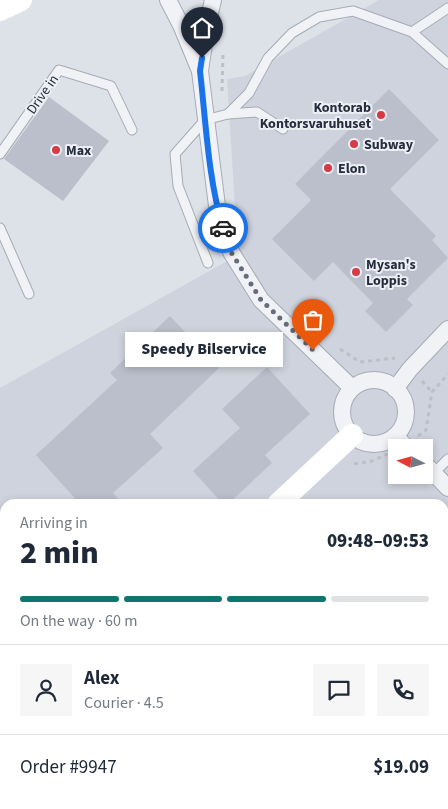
<!DOCTYPE html>
<meta charset="utf-8">
<style>
:root{--surface:#fff;--page:#f6f6f7;--text:#1f2937;--muted:#747a83;--line:#e0e1e3;--accent:#0f766e}
body{margin:0;font-family:"Source Sans 3",sans-serif;background:var(--page);color:var(--text);height:100vh;display:flex;flex-direction:column;font-size:19px;white-space:nowrap}
*{box-sizing:border-box;margin:0}
p{font-size:16px;color:var(--muted)}
.icon{flex:none;width:28px;height:28px;fill:none;stroke:currentColor;stroke-width:2;stroke-linecap:round;stroke-linejoin:round}
.map{position:relative;flex:1;overflow:hidden}
.sheet{position:absolute;left:0px;top:499px;width:449px;height:311px;display:flex;flex-direction:column;background:var(--surface);border-radius:15px 15px 0 0;box-shadow:0 2px 8px #0003}
.sheet>*{flex:none}
.needle{width:32px;rotate:276deg}
.buttons{position:absolute;left:388px;top:439px;display:grid;gap:10px}
.buttons a{display:grid;place-items:center;width:45px;height:45px;border-radius:0px;background:var(--surface);box-shadow:0 2px 8px #0003;font-size:25px}
.pin{position:absolute;display:grid;place-items:center;width:42px;height:42px;color:#fff;margin:-51px -21px;border-radius:50% 50% 50% 0;rotate:-45deg;box-shadow:0 0 5px #0007}
.pin .icon{rotate:45deg}
.courier{position:absolute;display:grid;place-items:center;width:50px;height:50px;margin:-25px;border:4px solid #1a73e8;border-radius:50%;background:#fff;color:#222;box-shadow:0 1px 6px #0007}
.bubble{position:absolute;height:35px;border-radius:0px;background:var(--surface);box-shadow:0 2px 8px #0003;font-size:16px;font-weight:800;line-height:35px;text-align:center}
.head em{font-style:normal;font-weight:800}
.head div{display:flex;flex-direction:column-reverse}
.head{display:flex;align-items:center;justify-content:space-between;height:85px;padding:0 20px}
h1{font-size:32px;font-weight:800;line-height:38px}
.bar{display:grid;grid-template-columns:repeat(4,1fr);gap:8px 5px;align-content:center;height:60px;padding:0 20px}
.bar i{height:6px;border-radius:4px;background:var(--line)}
.bar .current{background:var(--accent)}
.bar p{grid-column:span 4}
.line{display:flex;align-items:center;gap:12px;padding:0 20px;border-top:1px solid var(--line)}
.line div{flex:1}
.round{display:grid;place-items:center;flex:none;width:52px;height:52px;border-radius:0px;background:var(--page)}
.map>svg:first-child{display:block}
.built{fill:#cfd3dd;fill-rule:evenodd}
.building{fill:#babfcb}
.lines{fill:none;stroke-linecap:round;stroke-linejoin:round}
.lane-casing{stroke:#a6abb5;stroke-width:11}
.street-casing{stroke:#a6abb5;stroke-width:18}
.path{stroke:#bbbfc6;stroke-width:3;stroke-dasharray:4 4;stroke-linecap:butt}
.lane{stroke:#f0f2f6;stroke-width:9}
.street{stroke:#f0f2f6;stroke-width:16}
.secondary{stroke:#fff;stroke-width:22}
.done{stroke:#666c7a;stroke-width:5;stroke-dasharray:0 9}
.route{stroke:#1a73e8;stroke-width:6}
.poi-dot{fill:#d53a47;stroke:#ecf0f5;stroke-width:2}
.labels{text-anchor:middle;stroke-width:4;stroke-linejoin:round;paint-order:stroke}
.street-label{font-size:14px;fill:#262d3f;stroke:#ecf0f5}
.poi-label{font-size:14px;font-weight:bold;fill:#262d3f;stroke:#ecf0f5;text-anchor:start}
</style>
<div class="map">
<svg width="448" height="809" viewBox="0 0 448 809">
<rect width="100%" height="100%" fill="#dde1e8"/>
<path class="built" d="M 379,0 L 448,0 L 448,809 L 0,809 L 0,388 L 238,255 L 227,79 L 245,76 ZM 396,448 L 424,448 L 424,475 L 396,475 ZM 5,504 L 444,504 L 444,805 L 5,805 Z"/>
<g class="building">
<path d="M 389,89 L 439,140 L 390,189 L 436,236 L 432,240 L 448,258 L 407,299 L 413,305 L 386,332 L 365,311 L 373,303 L 333,262 L 314,281 L 272,239 L 311,200 L 295,184 Z"/>
<path d="M 49,97 L 109,141 L 63,201 L 4,159 Z"/>
<path d="M 170,316 L 219,368 L 150,434 L 163,448 L 113,493 L 123,504 L 80,504 L 36,455 L 117,380 L 110,373 Z"/>
<path d="M 267,367 L 310,414 L 265,455 L 272,463 L 228,504 L 223,504 L 193,471 L 240,428 L 222,409 Z"/>
</g>
<g class="lines">
<defs>
<g id="lane">
<path d="M 412,32 L 448,8"/>
<path d="M 228,114 L 257,112 L 283,129"/>
<path d="M 0,154 L 59,70 L 111,86 L 132,130"/>
<path d="M 0,228 L 29,294"/>
<path d="M 208,263 L 178,186 L 175,154 L 205,120 L 228,114 L 249,93 L 268,58 L 292,33 L 319,17 L 353,11 L 412,32 L 448,64"/>
<path d="M 434,473 L 448,459"/>
</g>
<g id="street">
<path d="M 168,0 L 181,25 L 200,71"/>
<path d="M 213,0 L 206,30 L 200,71 L 217,206 L 231,252 L 261,300 L 352,388"/>
<circle cx="374" cy="412" r="32"/>
<path d="M 395,389 L 410,369 L 448,329"/>
<path d="M 395,436 L 407,448"/>
<path d="M 424,463 L 448,488"/>
</g>
</defs>
<use href="#lane" class="lane-casing"/>
<use href="#street" class="street-casing"/>
<g class="path">
<path d="M 222,91 L 223,52"/>
<path d="M 340,349 L 360,362 L 395,358"/>
<path d="M 422,381 L 432,392"/>
<path d="M 418,436 L 426,430 L 432,392 L 448,374"/>
<path d="M 354,464 L 372,461 L 388,454"/>
</g>
<use href="#lane" class="lane"/>
<use href="#street" class="street"/>
<g class="secondary">
<path d="M 0,10 L 21,0"/>
<path d="M 278,504 L 352,435"/>
<path d="M 0,767 L 5,762"/>
</g>
</g>
<g class="lines">
<path class="done" d="M 223,228 L 231,252 L 261,300 L 313,350"/>
<path class="route" d="M 202,58 L 200,71 C 206,123 208,178 223,228"/>
</g>
<g class="poi-dot">
<circle cx="381" cy="115" r="5"/>
<circle cx="354" cy="144" r="5"/>
<circle cx="56" cy="150" r="5"/>
<circle cx="328" cy="168" r="5"/>
<circle cx="356" cy="272" r="5"/>
</g>
<g class="labels">
<g class="street-label">
<text transform="translate(42 94) rotate(-55)" y="5">Drive in</text>
</g>
<g class="poi-label">
<text x="371" y="112" text-anchor="end">Kontorab<tspan x="371" dy="16">Kontorsvaruhuset</tspan></text>
<text x="364" y="149">Subway</text>
<text x="66" y="155">Max</text>
<text x="338" y="173">Elon</text>
<text x="366" y="269">Mysan's<tspan x="366" dy="16">Loppis</tspan></text>
</g>
</g>
</svg>
<div class="buttons">
<a><svg class="needle" viewBox="-14 -14 28 28"><path d="M0-13l5 13h-10z" fill="#e53935"/><path d="M0 13l5-13h-10z" fill="#747a83"/></svg></a>
</div>
<div class="pin" style="left:313px;top:350px;background:#ea580c"><svg class="icon" aria-label="bag" viewBox="0 0 24 24"><path d="M5 8h14l-1 12H6zM9 8a3 3 0 0 1 6 0"/></svg></div>
<div class="pin" style="left:202px;top:58px;background:#1f2937"><svg class="icon" aria-label="home" viewBox="0 0 24 24"><path d="M3 11l9-7 9 7M6 9v11h12V9"/></svg></div>
<div class="courier" style="left:223px;top:228px"><svg class="icon" aria-label="car" viewBox="0 0 24 24"><path d="M5 17H2v-5l4-1 3-4h7l3 4 3 1v5h-3M9 17h6M6 11h13"/><circle cx="7" cy="17" r="2"/><circle cx="17" cy="17" r="2"/></svg></div>
<div class="bubble" style="left:125px;top:332px;width:158px">Speedy Bilservice</div>
<section class="sheet">
<div class="head"><div><h1>2 min</h1><p>Arriving in</p></div><em>09:48–09:53</em></div>
<div class="bar"><i class="current"></i><i class="current"></i><i class="current"></i><i></i><p>On the way · 60 m</p></div>
<div class="line" style="height:90px"><a class="round"><svg class="icon" aria-label="person" viewBox="0 0 24 24"><circle cx="12" cy="8" r="4"/><path d="M4 21q1-7 8-7t8 7"/></svg></a><div><b>Alex</b><p>Courier · 4.5</p></div><a class="round"><svg class="icon" aria-label="chat" viewBox="0 0 24 24"><path d="M4 5h16v11H9l-5 4z"/></svg></a><a class="round"><svg class="icon" aria-label="phone" viewBox="0 0 24 24"><path d="M5 4h4l2 5-3 2q2 4 5 5l2-3 5 2v4C11 20 4 13 5 4z"/></svg></a></div>
<div class="line" style="height:65px"><div>Order #9947</div><b>$19.09</b></div>
</section>
</div>
